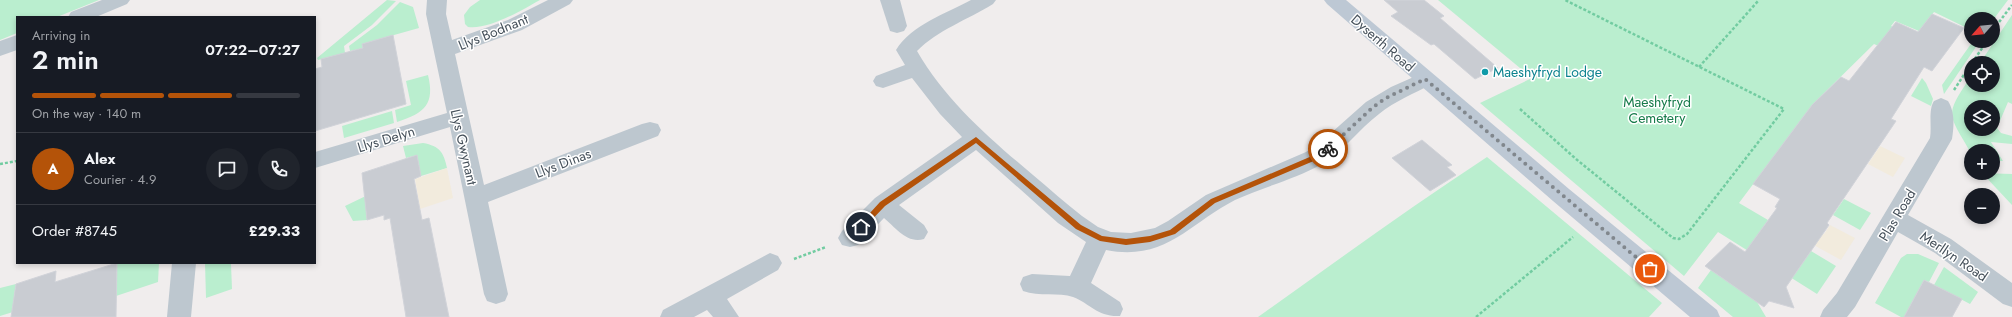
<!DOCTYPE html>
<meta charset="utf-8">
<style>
:root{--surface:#171b24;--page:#20242c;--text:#f1f3f6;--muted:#9ea1a6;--line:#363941;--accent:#b45309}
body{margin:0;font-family:Jost,sans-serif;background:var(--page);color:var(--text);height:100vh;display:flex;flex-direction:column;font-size:15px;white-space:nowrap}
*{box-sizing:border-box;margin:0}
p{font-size:13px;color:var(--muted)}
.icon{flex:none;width:22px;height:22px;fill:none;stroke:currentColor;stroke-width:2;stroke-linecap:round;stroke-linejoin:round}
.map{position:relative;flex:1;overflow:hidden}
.drawer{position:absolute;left:16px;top:16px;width:300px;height:248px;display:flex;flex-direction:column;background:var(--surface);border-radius:0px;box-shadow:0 2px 6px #0003}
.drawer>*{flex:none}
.needle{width:26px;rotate:243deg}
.buttons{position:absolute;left:1964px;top:12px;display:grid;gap:8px}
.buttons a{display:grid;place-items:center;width:36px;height:36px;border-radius:50%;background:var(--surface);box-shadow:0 2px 6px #0003;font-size:20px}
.pin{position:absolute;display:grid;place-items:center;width:34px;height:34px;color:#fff;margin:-17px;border:2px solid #fff;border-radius:50%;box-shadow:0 1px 4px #0007}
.courier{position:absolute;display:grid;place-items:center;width:40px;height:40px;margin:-20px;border:3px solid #b45309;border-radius:50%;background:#fff;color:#222;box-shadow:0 1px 5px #0007}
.headline em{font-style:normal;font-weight:600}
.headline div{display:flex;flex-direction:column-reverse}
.headline{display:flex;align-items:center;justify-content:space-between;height:68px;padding:0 16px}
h1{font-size:26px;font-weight:600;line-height:30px}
.bar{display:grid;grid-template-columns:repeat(4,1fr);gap:6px 4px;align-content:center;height:48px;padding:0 16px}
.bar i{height:5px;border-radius:3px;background:var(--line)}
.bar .active{background:var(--accent)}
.bar p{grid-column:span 4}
.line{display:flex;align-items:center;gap:10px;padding:0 16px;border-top:1px solid var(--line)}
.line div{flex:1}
.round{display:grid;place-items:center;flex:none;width:42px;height:42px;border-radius:21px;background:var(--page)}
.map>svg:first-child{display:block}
.green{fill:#baeecf;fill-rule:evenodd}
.sand{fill:#f2ebdd}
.building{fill:#c9ccd2;stroke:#d1d3d9}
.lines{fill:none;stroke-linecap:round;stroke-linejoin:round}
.path{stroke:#72cca1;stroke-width:2.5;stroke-dasharray:3 2;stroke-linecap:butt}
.minor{fill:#bdc7cf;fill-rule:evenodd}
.secondary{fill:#bdc8d4;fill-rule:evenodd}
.route{fill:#b45309}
.done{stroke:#81878d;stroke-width:4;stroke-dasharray:0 7.2}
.culture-dot{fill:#0f9aa8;stroke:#fff;stroke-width:1.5}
.labels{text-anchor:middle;stroke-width:3;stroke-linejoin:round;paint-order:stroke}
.street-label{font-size:14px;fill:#45505a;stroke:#fff}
.culture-label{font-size:14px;fill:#0d838f;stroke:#fff;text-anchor:start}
.park-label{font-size:14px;fill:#167b4a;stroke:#fff}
</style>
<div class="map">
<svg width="2012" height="317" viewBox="0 0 2012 317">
<rect width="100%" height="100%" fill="#f0eded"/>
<g class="green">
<path d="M 0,0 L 99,0 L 57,17 L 17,17 L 17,33 L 0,40 Z"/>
<path d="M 387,0 L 396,1 L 372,25 L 344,46 L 345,53 L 318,60 L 317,58 Z"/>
<path d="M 480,0 L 540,0 C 522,10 489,30 468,27 L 465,24 L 464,15 L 470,7 Z"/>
<path d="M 1438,0 L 2008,0 L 1993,20 L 1971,19 L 1971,30 L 1934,12 L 1919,31 L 1895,21 L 1891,26 L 1914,37 L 1899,55 L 1874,44 L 1813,104 L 1739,203 L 1768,220 L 1749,247 L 1795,274 L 1811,251 L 1836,266 L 1817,294 L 1718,232 L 1684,276 L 1480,103 L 1532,78 Z"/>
<path d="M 400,2 L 413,7 L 419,28 L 362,44 L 363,48 L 350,51 L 349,46 L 377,25 Z"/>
<path d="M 2012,15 L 2012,104 L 2008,102 L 1997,128 L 2001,133 L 2012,136 L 2012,144 L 1991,142 L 2003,161 L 1993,161 L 1993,151 L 1971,151 L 1971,153 C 1948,112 1944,117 1971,76 L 1971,85 L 1993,85 L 1993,63 L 1980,63 ZM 1971,107 L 1993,107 L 1993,129 L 1971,129 Z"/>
<path d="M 1973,41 L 1980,41 L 1944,94 L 1942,85 Z"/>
<path d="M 428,75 C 435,104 425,113 397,122 L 395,110 L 411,105 L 406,81 Z"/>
<path d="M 1922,78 L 1926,83 L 1933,99 L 1931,106 L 1911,96 Z"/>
<path d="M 392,111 L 394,123 L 344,138 L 342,126 Z"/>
<path d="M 423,143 C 440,146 444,153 447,168 L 421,176 L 417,155 L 406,158 L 403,146 Z"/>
<path d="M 1487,157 L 1662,303 L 1649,317 L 1258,317 C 1334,263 1409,208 1487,157 Z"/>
<path d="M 1982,173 L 2012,174 L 2012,205 Z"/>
<path d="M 374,192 L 366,208 L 367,220 L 353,221 L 345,206 Z"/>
<path d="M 1844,199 L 1871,213 L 1860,230 L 1833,215 Z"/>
<path d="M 1907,254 L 1918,254 L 1939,263 L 1929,282 L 1924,280 L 1904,317 L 1901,317 L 1875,303 L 1901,258 Z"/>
<path d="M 117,263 L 159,263 L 158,282 L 116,296 Z"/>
<path d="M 205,263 L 231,264 L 232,289 L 206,298 Z"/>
<path d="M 1944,267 L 1978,292 L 1970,304 L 1934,285 Z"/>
<path d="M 1711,270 L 1728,282 L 1730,280 L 1757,302 L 1766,317 L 1733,317 L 1698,288 Z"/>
<path d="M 55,283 L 58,298 L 0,316 L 0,288 L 16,284 L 14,296 Z"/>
</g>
<g class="sand">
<path d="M 1880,146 L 1905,158 L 1893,177 L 1868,164 Z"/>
<path d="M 447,168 L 453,198 L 420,209 L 415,179 Z"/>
<path d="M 1830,225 L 1855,238 L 1841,260 L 1810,243 L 1818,231 L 1824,234 Z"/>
</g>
<g class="building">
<path d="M 1384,0 L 1424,0 L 1444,16 L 1440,18 L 1498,68 L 1475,79 L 1434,44 L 1431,45 L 1391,16 L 1398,12 Z"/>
<path d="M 1932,14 L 1964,28 L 1932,71 L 1924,67 L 1891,119 L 1896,121 L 1827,223 L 1829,225 L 1786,287 L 1794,308 L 1769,301 L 1764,307 L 1705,266 L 1730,242 L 1745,252 L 1777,208 L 1775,207 L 1780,199 L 1753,184 L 1812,105 L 1841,77 L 1849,81 L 1896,22 L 1918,32 Z"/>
<path d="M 393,35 L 406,104 L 315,131 L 315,69 L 322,67 L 321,59 L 363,48 L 362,44 Z"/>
<path d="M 1422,140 L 1452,165 L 1447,167 L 1456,175 L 1430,191 L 1392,158 Z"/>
<path d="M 417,155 L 421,176 L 414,179 L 422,220 L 429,218 L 449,317 L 406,317 L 390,218 L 384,220 L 384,215 L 367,220 L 362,173 Z"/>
<path d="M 117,263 L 116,317 L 11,317 L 16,284 L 56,271 L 55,282 Z"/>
<path d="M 1924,280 L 1962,299 L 1952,317 L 1904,317 Z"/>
</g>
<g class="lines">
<g class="path">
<path d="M 1993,30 L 2012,5"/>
<path d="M 1972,63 L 1987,41"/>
<path d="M 1699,67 L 1759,0"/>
<path d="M 1954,90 L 1971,64"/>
<path d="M 1520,109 L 1576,159 L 1673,238 L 1679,239 L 1687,234 L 1784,109 L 1565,0"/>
<path d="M 0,164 L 17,161"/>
<path d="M 794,259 L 826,247"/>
<path d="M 1476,317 L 1573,237"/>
</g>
<g class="minor">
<path d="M 102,0 L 130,0 L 127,4 L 96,17 L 68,17 L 71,12 Z"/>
<path d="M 427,0 L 447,0 L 446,14 L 452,40 L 508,20 L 548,0 L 573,0 L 570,4 L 522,30 L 455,54 L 484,185 L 642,124 L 650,122 L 658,124 L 661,130 L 658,136 L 488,202 L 508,294 L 505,301 L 496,304 L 487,301 L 484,294 L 450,127 L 315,168 L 315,152 L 447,113 L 426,14 Z"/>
<path d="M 880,0 L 900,0 L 907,26 L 904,31 L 897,33 L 890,31 Z"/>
<path d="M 971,0 L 996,0 L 993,4 C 967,20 938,30 917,51 C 946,101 989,138 1033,175 C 1050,189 1065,203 1082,216 L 1098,227 L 1111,232 L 1131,233 L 1155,228 L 1168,221 L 1206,195 L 1306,152 L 1322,141 L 1366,102 L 1391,87 L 1425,72 L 1432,74 L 1435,79 L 1432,84 C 1415,93 1395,101 1379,114 C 1359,129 1344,151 1322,164 C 1296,179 1263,187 1235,200 C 1190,223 1165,262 1106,250 L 1091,283 L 1120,302 L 1123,309 L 1120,316 C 1097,317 1091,304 1073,297 C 1059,292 1039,297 1023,291 L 1020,284 L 1023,277 L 1032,274 L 1070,276 L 1086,242 L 1058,223 L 976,150 L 899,205 L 924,225 L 928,232 L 924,239 C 907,244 896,228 884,218 L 858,245 L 850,247 L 842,245 L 838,238 L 842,231 L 875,198 L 962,137 L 940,114 L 912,78 L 883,88 L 876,86 L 873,81 L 876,76 L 905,65 L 896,50 C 912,24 946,14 971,0 Z"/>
<path d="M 17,35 L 17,50 L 0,56 L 0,41 Z"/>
<path d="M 1941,98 L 1948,101 C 1955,112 1954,126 1952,139 L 1908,215 L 1951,239 L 2012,283 L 2012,307 L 2003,304 L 1935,253 L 1898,232 L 1855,307 L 1847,317 L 1820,317 L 1823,310 L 1837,293 L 1930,138 C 1932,127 1928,110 1934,101 Z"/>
<path d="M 770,253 L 778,256 L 782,263 L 778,270 L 727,299 L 739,317 L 713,317 L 707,310 L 694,317 L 660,317 L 663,310 Z"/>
<path d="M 172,263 L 196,263 L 191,317 L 167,317 Z"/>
</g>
<path class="secondary" d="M 1324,0 L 1346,0 L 1569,189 L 1717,310 L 1720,317 L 1690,317 L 1553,201 L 1327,4 Z"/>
</g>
<path class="route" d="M 976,137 L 1081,225 L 1102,236 L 1126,239 L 1150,236 L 1170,230 L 1211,199 L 1312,156 L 1326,148 L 1331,149 L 1316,160 L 1215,203 L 1175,234 L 1150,242 L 1126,245 L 1100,241 L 1076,229 L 976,143 L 885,206 L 863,229 L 859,229 L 859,225 L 880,202 Z"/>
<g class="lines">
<path class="done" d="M 1328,149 L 1372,108 L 1386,98 L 1425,79 L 1650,269"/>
</g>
<circle class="culture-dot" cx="1485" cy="72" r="4"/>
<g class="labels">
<g class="street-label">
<text transform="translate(493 32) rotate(-22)" y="5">Llys Bodnant</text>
<text transform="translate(1383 43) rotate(41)" y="5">Dyserth Road</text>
<text transform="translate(386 139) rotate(-17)" y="5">Llys Delyn</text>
<text transform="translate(464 147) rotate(77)" y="5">Llys Gwynant</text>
<text transform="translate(563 163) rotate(-21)" y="5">Llys Dinas</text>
<text transform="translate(1897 215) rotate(-59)" y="5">Plas Road</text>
<text transform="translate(1954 256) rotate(34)" y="5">Merllyn Road</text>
</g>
<g class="culture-label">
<text x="1493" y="77">Maeshyfryd Lodge</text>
</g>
<g class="park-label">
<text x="1657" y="107">Maeshyfryd<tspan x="1657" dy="16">Cemetery</tspan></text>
</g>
</g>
</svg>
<div class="buttons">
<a><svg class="needle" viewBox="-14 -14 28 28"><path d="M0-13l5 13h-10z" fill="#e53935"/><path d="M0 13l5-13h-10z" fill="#9ea1a6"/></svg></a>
<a><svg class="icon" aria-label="locate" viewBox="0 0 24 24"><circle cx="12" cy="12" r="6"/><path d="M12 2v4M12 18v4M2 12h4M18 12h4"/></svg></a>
<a><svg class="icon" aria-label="layers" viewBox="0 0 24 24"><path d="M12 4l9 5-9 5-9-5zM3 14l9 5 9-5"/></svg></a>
<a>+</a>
<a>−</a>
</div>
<div class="pin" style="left:1650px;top:269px;background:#ea580c"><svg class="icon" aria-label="bag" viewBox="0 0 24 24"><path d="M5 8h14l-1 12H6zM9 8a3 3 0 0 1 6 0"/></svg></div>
<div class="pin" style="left:861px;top:227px;background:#1f2937"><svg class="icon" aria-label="home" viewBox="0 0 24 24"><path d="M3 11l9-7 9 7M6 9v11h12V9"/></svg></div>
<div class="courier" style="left:1328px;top:149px"><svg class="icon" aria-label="bike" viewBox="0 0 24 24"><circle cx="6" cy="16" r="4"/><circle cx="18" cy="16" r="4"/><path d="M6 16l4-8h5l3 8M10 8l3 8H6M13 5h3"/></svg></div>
<section class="drawer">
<div class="headline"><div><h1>2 min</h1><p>Arriving in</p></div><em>07:22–07:27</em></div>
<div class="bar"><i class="active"></i><i class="active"></i><i class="active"></i><i></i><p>On the way · 140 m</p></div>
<div class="line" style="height:72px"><b class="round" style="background:var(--accent);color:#fff">A</b><div><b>Alex</b><p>Courier · 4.9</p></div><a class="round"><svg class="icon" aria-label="chat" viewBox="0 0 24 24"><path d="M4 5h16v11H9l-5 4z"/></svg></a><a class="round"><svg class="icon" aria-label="phone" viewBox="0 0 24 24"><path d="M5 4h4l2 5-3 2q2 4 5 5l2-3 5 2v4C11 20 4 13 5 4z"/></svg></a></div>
<div class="line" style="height:52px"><div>Order #8745</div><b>£29.33</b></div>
</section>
</div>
